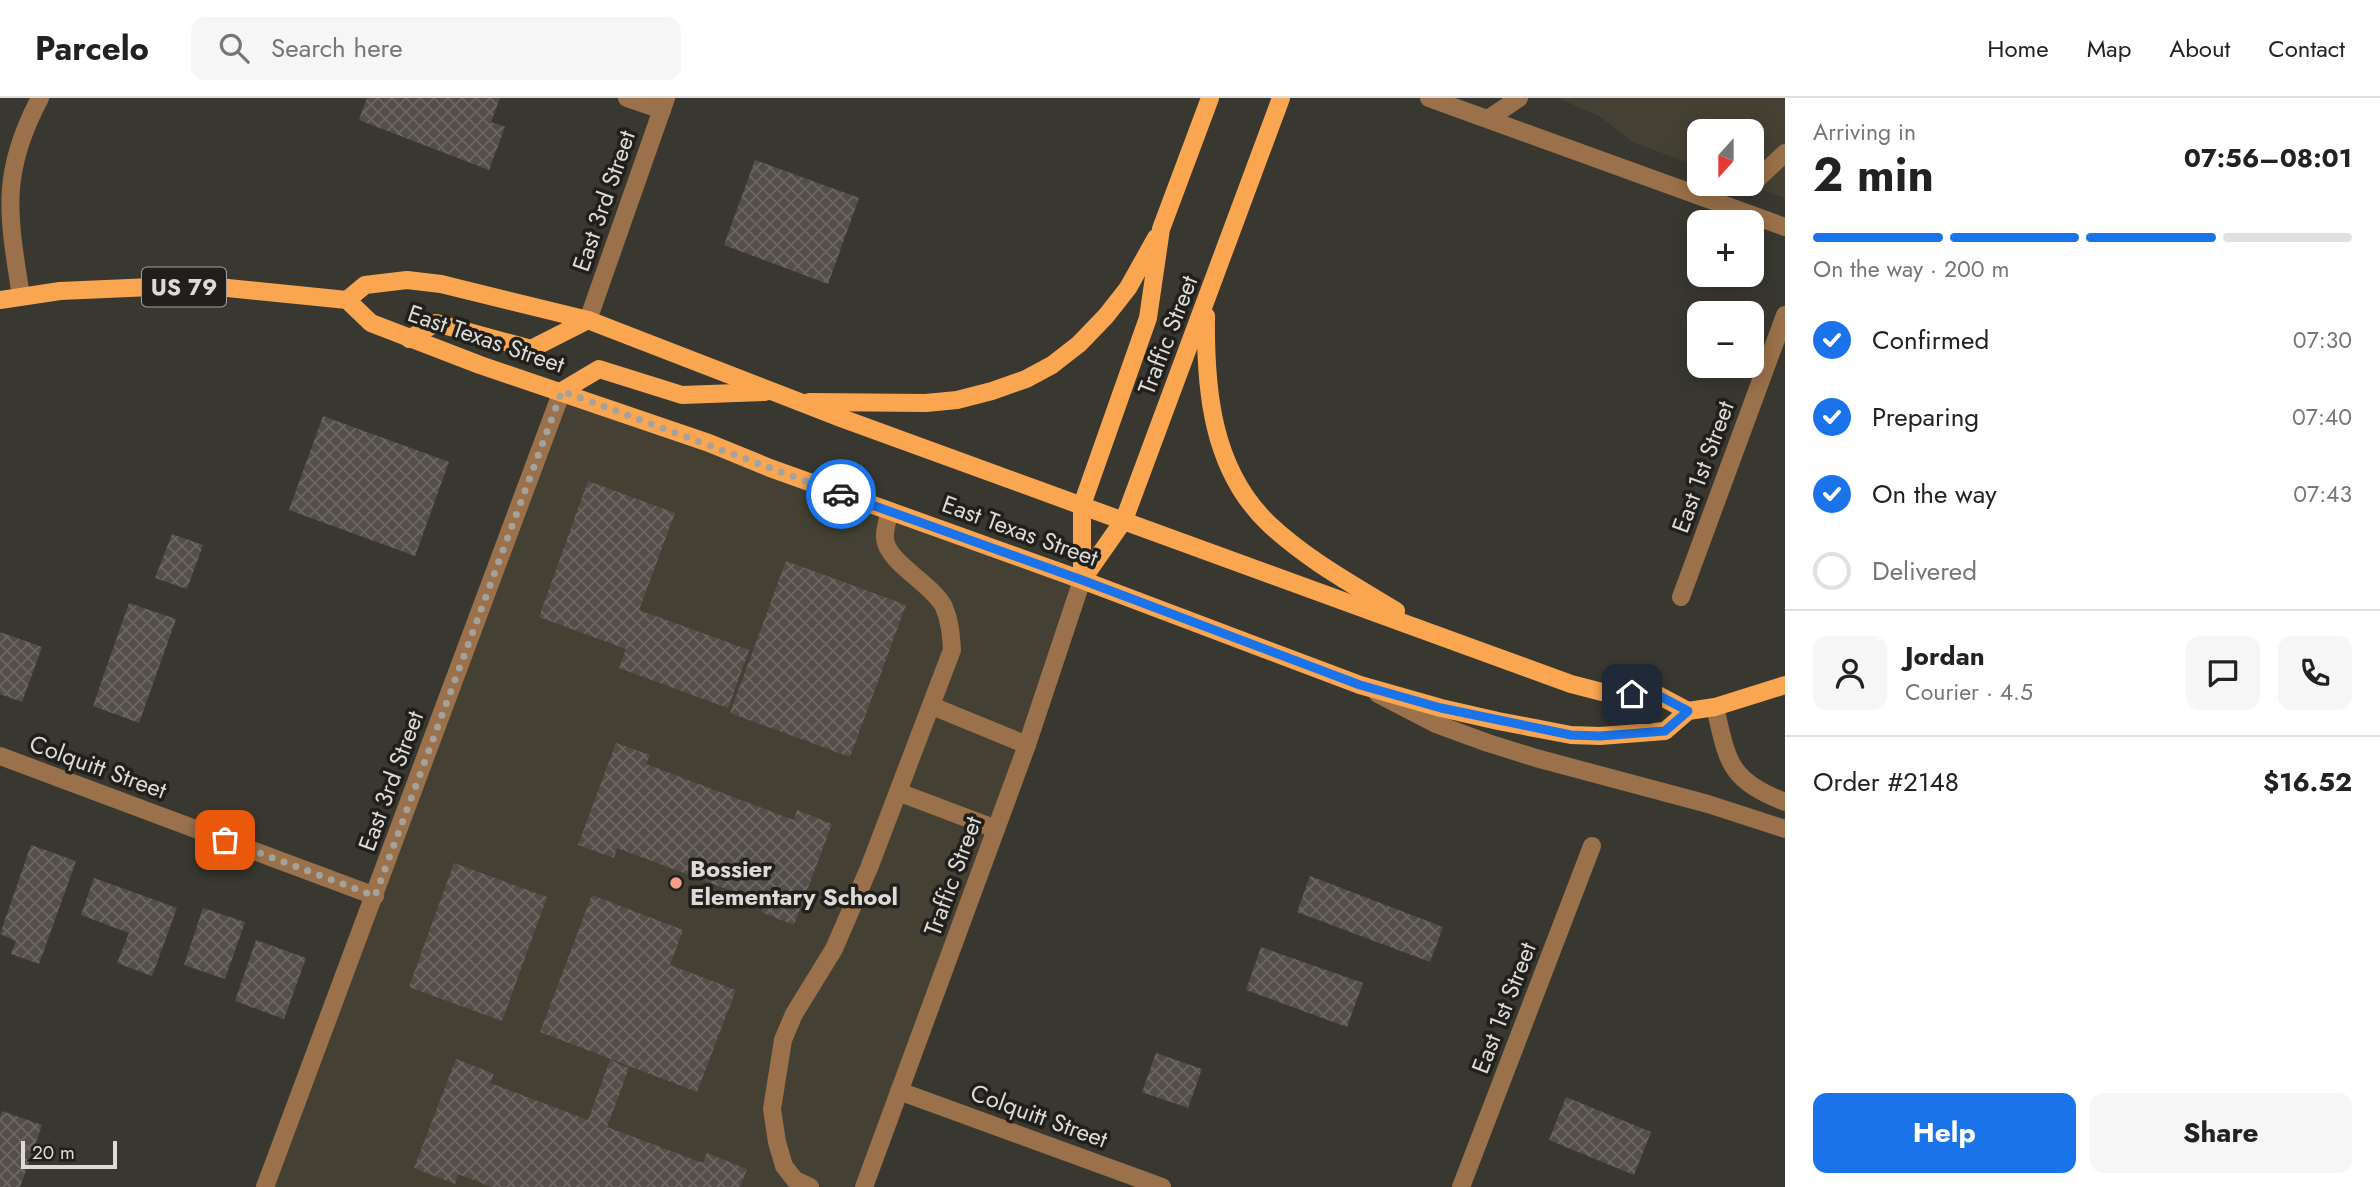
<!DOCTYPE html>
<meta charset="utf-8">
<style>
:root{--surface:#fff;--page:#f6f6f6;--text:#222;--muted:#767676;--line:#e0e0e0;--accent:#1a73e8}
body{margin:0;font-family:Jost,sans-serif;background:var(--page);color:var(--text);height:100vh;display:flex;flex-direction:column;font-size:26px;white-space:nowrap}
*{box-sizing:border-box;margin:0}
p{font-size:23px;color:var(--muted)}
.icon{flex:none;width:38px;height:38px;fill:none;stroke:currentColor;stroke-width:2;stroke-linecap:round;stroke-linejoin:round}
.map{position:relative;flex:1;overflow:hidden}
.drawer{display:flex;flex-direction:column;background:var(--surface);width:595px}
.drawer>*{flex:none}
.needle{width:46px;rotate:201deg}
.tools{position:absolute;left:1687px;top:21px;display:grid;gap:14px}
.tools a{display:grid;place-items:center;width:77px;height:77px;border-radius:14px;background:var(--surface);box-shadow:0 4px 18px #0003;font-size:35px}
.scale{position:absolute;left:21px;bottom:18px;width:96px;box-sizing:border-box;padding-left:7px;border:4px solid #dcdbd6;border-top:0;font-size:19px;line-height:24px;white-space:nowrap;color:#dcdbd6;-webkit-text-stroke:5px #201f1c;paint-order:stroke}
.pin{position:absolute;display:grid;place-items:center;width:60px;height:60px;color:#fff;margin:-30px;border-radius:14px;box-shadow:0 4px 10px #0006}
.courier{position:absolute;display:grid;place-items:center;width:70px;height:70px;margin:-35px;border:5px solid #1a73e8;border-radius:50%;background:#fff;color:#222;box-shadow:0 2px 9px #0007}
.overview em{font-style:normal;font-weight:700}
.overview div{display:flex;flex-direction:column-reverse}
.overview{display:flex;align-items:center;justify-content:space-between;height:119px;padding:0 28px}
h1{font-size:46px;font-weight:700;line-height:52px}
.bar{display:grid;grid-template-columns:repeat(4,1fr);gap:10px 7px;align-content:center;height:84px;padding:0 28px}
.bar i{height:9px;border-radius:5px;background:var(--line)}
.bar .active{background:var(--accent)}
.bar p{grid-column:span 4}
.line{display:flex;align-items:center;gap:18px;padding:0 28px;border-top:2px solid var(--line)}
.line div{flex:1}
.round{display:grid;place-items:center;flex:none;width:74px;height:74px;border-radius:14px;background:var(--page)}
ol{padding:0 28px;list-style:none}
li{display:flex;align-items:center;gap:21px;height:77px}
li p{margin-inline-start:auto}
li .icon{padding:7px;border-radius:50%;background:var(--accent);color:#fff;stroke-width:4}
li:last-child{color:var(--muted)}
li i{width:38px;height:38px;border:4px solid var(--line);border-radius:50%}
.cta{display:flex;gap:14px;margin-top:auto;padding:14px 28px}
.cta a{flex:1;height:80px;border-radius:14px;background:var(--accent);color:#fff;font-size:28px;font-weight:700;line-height:80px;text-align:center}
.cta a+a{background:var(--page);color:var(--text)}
header{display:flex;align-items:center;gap:42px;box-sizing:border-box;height:98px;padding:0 35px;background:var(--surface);border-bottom:2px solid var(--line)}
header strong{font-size:33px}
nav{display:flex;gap:38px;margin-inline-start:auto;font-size:24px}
.search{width:490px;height:63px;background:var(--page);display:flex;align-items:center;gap:18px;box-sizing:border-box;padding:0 24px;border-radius:14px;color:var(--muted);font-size:26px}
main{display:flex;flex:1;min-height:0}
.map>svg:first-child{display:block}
.built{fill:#444134}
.building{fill:url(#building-cross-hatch)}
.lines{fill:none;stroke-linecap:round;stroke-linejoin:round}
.minor{stroke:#9a714a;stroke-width:18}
.major{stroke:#faa651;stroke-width:18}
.done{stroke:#a3a29c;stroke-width:7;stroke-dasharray:0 12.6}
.route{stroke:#1a73e8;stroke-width:9}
.poi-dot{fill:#f49e8a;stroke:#201f1c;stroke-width:2.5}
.labels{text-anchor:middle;stroke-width:7;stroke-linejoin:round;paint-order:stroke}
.shield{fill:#201f1c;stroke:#a4a39e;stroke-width:2}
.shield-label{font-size:23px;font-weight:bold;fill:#dcdbd6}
.street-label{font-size:24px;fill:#dcdbd6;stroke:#201f1c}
.poi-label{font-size:24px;font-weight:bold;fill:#dcdbd6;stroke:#201f1c;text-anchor:start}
</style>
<header>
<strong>Parcelo</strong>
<div class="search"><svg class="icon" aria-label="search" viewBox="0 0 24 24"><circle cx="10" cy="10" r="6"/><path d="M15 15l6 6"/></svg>Search here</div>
<nav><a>Home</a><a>Map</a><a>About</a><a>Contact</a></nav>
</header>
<main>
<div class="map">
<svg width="1785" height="1089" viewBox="0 0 1785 1089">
<defs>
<pattern id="building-cross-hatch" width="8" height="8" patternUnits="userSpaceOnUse" patternTransform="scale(1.75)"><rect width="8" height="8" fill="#544e48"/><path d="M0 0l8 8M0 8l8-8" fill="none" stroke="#6c6762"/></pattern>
</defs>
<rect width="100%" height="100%" fill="#393830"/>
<g class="built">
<path d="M 1558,0 L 1785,0 L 1785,100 L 1746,86 L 1752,86 L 1752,33 L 1699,33 L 1699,69 L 1633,44 L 1599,18 Z"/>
<path d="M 562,293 L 1082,482 L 863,1089 L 267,1089 Z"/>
</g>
<g class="building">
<path d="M 367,0 L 500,0 L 491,24 L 505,29 L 489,72 L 359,22 Z"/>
<path d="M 755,62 L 859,100 L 828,186 L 724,147 Z"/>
<path d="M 323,318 L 449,364 L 415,458 L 289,412 Z"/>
<path d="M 588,383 L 675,415 L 639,512 L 749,552 L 728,610 L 619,570 L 626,551 L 539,519 Z"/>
<path d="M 172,436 L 203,447 L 187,491 L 155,480 Z"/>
<path d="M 786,463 L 906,507 L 850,659 L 730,615 Z"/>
<path d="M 129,505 L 176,521 L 139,625 L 93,608 Z"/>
<path d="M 0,534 L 42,549 L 22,604 L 0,596 Z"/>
<path d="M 616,645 L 650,657 L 646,666 L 794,722 L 797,712 L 832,726 L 794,827 L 761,814 L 764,805 L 617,750 L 614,760 L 578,747 Z"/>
<path d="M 31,747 L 76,763 L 39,866 L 11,856 L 16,843 L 0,836 Z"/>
<path d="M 454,765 L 547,799 L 502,923 L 409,889 Z"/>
<path d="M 1310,778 L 1443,829 L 1430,864 L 1297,814 Z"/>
<path d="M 94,780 L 177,810 L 152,878 L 117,865 L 129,835 L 81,817 Z"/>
<path d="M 592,797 L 683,832 L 670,867 L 736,892 L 697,994 L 540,934 Z"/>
<path d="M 203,810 L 245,824 L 225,881 L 184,867 Z"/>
<path d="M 256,842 L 306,860 L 284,921 L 235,903 Z"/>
<path d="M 1261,849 L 1363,885 L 1347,929 L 1246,892 Z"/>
<path d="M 1156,955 L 1202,971 L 1188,1010 L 1142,994 Z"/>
<path d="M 456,961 L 494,976 L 490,985 L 588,1022 L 610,962 L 629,970 L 607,1029 L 703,1065 L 707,1055 L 747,1071 L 740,1089 L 492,1089 L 458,1076 L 455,1086 L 414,1070 Z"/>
<path d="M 1566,999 L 1651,1034 L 1634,1077 L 1549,1042 Z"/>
<path d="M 2,1013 L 42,1027 L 20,1089 L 0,1089 L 0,1019 Z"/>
</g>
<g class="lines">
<g class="minor">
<path d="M 627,0 L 662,12"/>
<path d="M 1429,0 L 1785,129"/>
<path d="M 1488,21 L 1519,0"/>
<path d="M 1752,86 L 1785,55"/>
<path d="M 21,198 C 8,116 0,75 40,0"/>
<path d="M 588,222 L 666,0"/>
<path d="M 1681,499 L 1785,217"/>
<path d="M 1378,596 L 1436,626 L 1488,645 L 1536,660 L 1708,706 L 1785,731"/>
<path d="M 932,608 L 1027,647"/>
<path d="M 1715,609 C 1728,665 1728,681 1785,704"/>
<path d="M 0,658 L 375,798"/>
<path d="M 898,694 L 996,731"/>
<path d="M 899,993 L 1162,1089"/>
<path d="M 265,1089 L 562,293"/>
<path d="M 810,1089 L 795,1082 L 784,1068 L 777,1044 L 772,1011 L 783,942 L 794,916 L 834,851 L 869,770 L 952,552 C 951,537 950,523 944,509 C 933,486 886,464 885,440 C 884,432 888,421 890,413"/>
<path d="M 864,1089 L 1027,647 L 1082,482"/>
<path d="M 1461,1089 L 1592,748"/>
</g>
<g class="major">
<path d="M 0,202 L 60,193 L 152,189 L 218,189 L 347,202 L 371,225 L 480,267 L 709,345 L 770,370 L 1082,482 L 1360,587 L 1441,610 L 1498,623 L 1571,637 L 1600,638 L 1665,633 L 1688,613 L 1715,609 L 1785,587"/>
<path d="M 347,202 L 365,187 L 407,182 L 441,186 L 588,222 L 841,320 L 1571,586 L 1602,594 L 1656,596 L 1688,613"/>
<path d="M 1206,218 C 1205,292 1212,372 1269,426 C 1306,461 1352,486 1396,513"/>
<path d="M 409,241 L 436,225 L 531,251 L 588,222"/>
<path d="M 562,293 L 599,271 L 682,297 L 765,294"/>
<path d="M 809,304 L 926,305 L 957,302 L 992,293 L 1026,281 L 1052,267 L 1079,246 L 1106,218 L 1128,190 L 1156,140"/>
<path d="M 1082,482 L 1124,422 L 1281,0"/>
<path d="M 1082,482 L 1082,407 L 1148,220 L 1161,131 L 1210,0"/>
</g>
</g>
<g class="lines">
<path class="done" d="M 225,742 L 375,798 L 562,293 L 841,396"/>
<path class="route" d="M 841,396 L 1082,482 L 1360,587 L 1441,610 L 1571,637 L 1600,638 L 1665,633 L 1688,613 L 1656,596 L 1632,596"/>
</g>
<circle class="poi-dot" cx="676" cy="785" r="7"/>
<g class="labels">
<rect class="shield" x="142" y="169.5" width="84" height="39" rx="5"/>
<g class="shield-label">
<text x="184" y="197">US 79</text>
</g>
<g class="street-label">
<text transform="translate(604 103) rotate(-71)" y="8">East 3rd Street</text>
<text transform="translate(1168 237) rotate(-69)" y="8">Traffic Street</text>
<text transform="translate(486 241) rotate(19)" y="8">East Texas Street</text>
<text transform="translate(1703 369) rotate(-70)" y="8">East 1st Street</text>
<text transform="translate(1020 433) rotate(20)" y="8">East Texas Street</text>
<text transform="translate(98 669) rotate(20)" y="8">Colquitt Street</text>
<text transform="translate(391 683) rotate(-70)" y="8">East 3rd Street</text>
<text transform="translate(953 778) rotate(-70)" y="8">Traffic Street</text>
<text transform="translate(1504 910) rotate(-69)" y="8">East 1st Street</text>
<text transform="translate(1039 1018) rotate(20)" y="8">Colquitt Street</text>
</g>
<g class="poi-label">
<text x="690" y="779">Bossier<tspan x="690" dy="28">Elementary School</tspan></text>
</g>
</g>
</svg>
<div class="tools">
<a><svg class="needle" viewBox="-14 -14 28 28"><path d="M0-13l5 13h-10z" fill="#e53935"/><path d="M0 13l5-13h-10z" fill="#767676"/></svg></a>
<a>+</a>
<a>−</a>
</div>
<div class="scale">20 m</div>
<div class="pin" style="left:225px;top:742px;background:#ea580c"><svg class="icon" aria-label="bag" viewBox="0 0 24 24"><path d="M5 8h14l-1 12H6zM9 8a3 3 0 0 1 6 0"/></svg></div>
<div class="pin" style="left:1632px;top:596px;background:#1f2937"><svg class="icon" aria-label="home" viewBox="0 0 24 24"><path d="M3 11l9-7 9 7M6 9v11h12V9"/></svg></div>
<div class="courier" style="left:841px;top:396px"><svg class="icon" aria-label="car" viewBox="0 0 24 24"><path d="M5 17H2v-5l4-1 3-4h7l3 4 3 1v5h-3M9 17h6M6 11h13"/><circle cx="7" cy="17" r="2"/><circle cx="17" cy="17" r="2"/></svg></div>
</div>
<section class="drawer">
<div class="overview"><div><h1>2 min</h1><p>Arriving in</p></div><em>07:56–08:01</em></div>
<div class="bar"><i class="active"></i><i class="active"></i><i class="active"></i><i></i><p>On the way · 200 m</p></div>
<ol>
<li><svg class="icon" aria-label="check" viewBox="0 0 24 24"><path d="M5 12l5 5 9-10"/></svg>Confirmed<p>07:30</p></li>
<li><svg class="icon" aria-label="check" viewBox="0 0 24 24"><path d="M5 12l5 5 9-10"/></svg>Preparing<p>07:40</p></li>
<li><svg class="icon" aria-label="check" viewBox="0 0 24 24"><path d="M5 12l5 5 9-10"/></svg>On the way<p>07:43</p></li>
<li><i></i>Delivered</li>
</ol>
<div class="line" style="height:126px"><a class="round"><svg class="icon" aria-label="person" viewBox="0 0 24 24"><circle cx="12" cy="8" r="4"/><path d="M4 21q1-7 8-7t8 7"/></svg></a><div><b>Jordan</b><p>Courier · 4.5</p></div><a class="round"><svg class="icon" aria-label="chat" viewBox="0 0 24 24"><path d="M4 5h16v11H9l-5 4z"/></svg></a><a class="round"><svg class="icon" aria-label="phone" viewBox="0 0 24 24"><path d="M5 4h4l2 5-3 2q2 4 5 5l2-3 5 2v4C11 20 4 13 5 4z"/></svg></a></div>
<div class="line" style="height:91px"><div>Order #2148</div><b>$16.52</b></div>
<div class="cta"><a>Help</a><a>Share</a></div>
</section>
</main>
